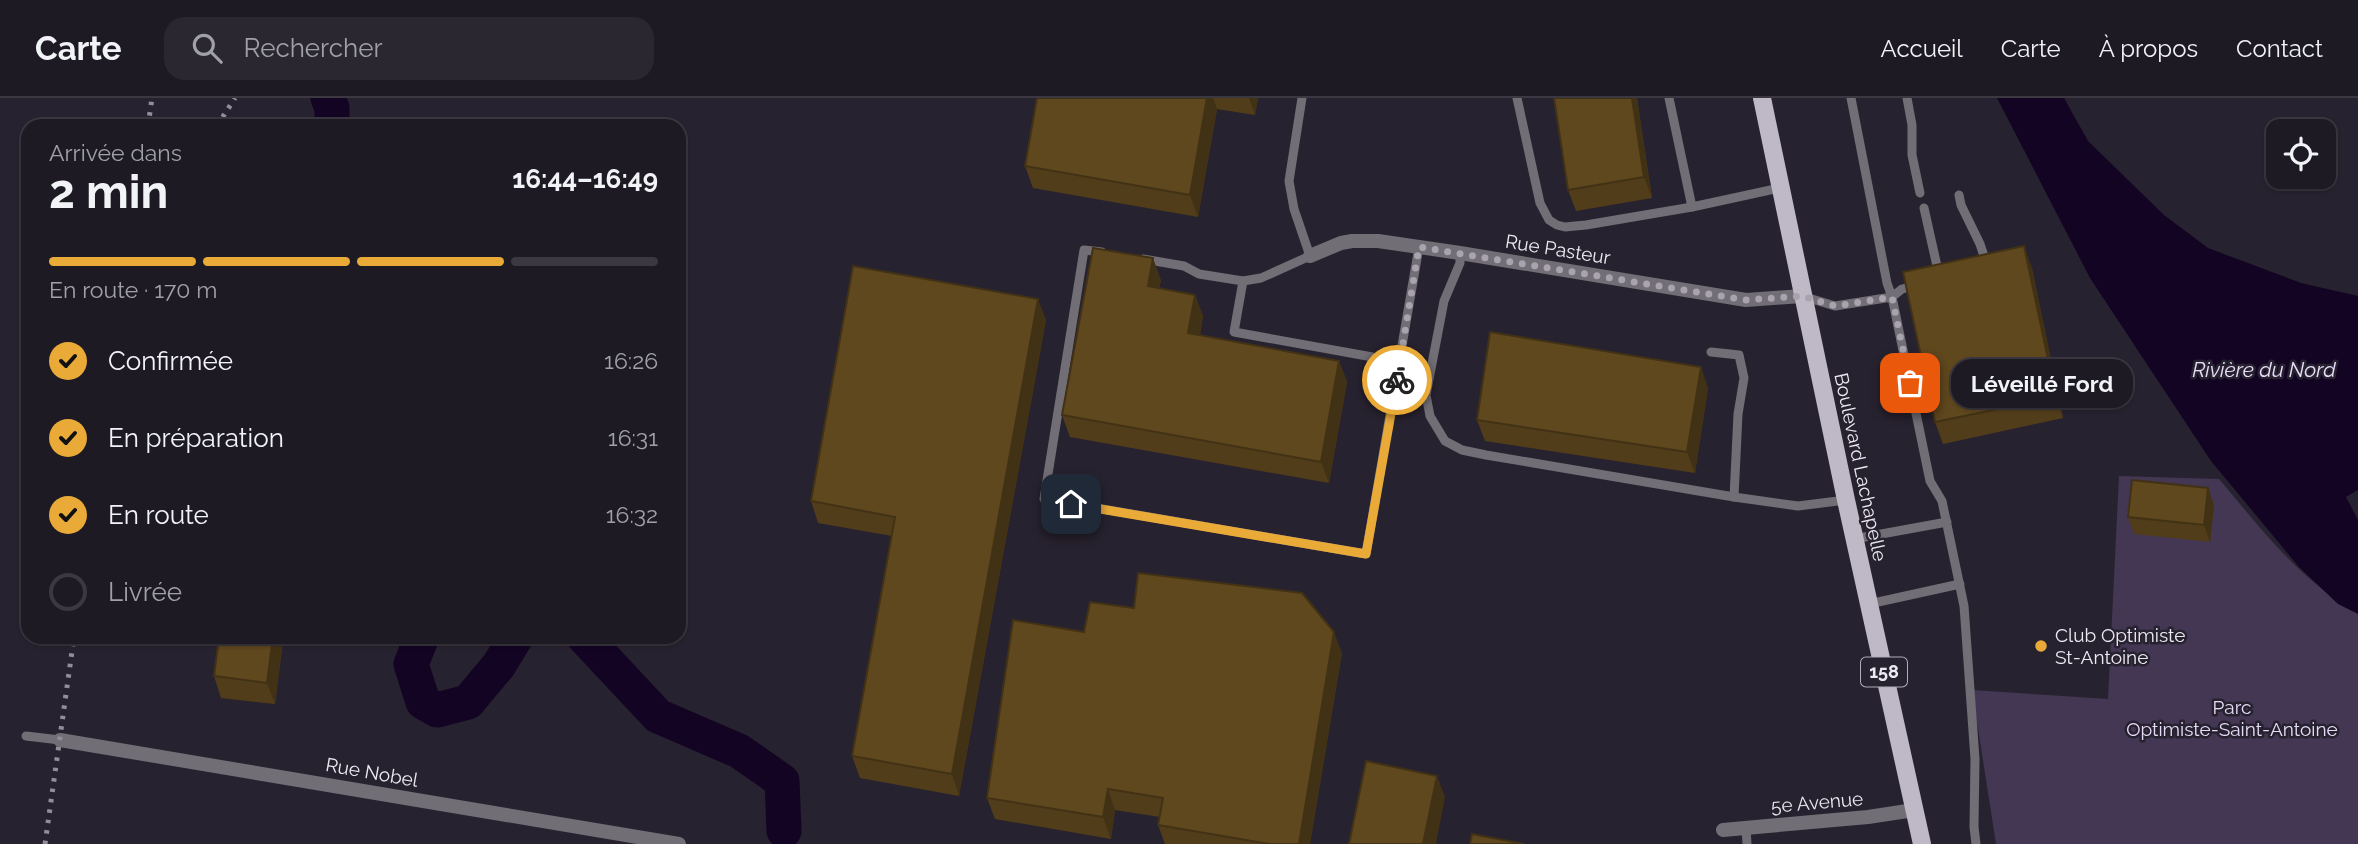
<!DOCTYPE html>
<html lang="fr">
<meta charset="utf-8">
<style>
:root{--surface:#1d1a23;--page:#2a2730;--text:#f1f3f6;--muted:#a0a1a6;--line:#3b3841;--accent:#e9aa38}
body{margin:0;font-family:Raleway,sans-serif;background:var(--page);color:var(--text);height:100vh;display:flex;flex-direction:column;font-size:26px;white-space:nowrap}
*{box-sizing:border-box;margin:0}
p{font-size:23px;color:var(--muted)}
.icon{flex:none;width:38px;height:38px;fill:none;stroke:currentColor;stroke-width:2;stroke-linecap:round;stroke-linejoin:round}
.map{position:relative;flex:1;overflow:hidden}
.panel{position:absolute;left:21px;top:21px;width:665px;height:525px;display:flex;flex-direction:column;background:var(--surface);border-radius:21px;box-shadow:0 2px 5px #0004,0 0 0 2px var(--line)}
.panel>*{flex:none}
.controls{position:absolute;left:2266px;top:21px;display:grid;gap:14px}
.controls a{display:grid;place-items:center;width:70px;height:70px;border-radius:14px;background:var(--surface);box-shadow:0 2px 5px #0004,0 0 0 2px var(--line);font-size:35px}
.pin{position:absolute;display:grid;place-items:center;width:60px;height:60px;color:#fff;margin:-30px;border-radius:14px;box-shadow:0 4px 10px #0006}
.courier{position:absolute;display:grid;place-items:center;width:70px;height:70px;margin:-35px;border:5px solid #e9aa38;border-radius:50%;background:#fff;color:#222;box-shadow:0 2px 9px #0007}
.bubble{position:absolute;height:49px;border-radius:21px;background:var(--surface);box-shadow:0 2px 5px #0004,0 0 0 2px var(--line);font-size:23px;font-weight:700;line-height:49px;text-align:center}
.head em{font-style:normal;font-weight:700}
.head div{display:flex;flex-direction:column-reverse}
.head{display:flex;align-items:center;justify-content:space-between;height:119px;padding:0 28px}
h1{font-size:46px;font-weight:700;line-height:52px}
.bar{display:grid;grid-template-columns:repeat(4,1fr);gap:10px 7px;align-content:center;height:84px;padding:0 28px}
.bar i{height:9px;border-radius:5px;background:var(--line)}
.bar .on{background:var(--accent)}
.bar p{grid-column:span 4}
ol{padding:0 28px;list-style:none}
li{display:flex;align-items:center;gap:21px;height:77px}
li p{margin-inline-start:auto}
li .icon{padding:7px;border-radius:50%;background:var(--accent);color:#111;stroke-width:4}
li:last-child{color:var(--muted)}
li i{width:38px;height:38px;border:4px solid var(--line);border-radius:50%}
header{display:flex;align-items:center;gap:42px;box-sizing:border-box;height:98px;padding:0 35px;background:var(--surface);border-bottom:2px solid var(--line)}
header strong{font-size:33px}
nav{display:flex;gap:38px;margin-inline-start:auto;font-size:24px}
.search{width:490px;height:63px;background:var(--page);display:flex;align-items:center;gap:18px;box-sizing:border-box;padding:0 24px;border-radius:21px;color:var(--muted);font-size:26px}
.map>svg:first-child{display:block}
.green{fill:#433754}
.water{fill:#140424}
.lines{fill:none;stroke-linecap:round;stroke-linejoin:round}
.river{stroke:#140424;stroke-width:35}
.service{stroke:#716e75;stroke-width:9}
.minor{stroke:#716e75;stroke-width:14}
.primary{stroke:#beb8c7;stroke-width:18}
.rail{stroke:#928d98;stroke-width:5;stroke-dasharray:3.5 7;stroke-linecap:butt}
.wall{fill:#523d1a}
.shaded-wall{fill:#423215}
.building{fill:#5f471e;stroke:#423215;stroke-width:2}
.done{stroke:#a8a3ae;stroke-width:7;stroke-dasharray:0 12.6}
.route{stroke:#e9aa38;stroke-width:9}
.poi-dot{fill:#e9aa38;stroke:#27222f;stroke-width:2.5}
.labels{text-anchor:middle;stroke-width:5;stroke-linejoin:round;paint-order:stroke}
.shield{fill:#27222f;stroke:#b2adb8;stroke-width:2}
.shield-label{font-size:18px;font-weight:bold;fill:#ede9f2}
.street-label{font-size:19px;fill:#ede9f2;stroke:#27222f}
.poi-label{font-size:19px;fill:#ede9f2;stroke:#27222f;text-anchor:start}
.park-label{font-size:19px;fill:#e6dbf7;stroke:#27222f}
.water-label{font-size:21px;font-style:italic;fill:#e8ddf8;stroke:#27222f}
</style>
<header>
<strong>Carte</strong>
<div class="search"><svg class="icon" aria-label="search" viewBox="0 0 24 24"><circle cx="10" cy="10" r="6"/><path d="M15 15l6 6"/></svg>Rechercher</div>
<nav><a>Accueil</a><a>Carte</a><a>À propos</a><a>Contact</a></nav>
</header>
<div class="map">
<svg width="2358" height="746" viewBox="0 0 2358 746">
<rect width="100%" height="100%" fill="#27222f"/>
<path class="green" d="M 2119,378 L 2219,381 C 2261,430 2300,484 2358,514 L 2358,746 L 1996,746 L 1972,592 L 2108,601 Z"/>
<path class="water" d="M 1997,0 L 2064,0 L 2088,43 L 2164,117 L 2208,150 L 2301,185 L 2358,198 L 2358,392 L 2346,399 L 2358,422 L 2358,516 L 2338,506 L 2299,469 L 2211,363 L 2090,180 Z"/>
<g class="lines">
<g class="river">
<path d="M 328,0 L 332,10 L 332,28"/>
<path d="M 422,539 L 411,566 L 423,604 L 437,612 L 468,604 L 499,567 L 516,539"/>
<path d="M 584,539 L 658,618 L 739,653 L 782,683 L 784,733"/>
</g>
<g class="service">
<path d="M 1517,0 L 1540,105 L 1549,122 L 1557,127 L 1565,129 L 1586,127 L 1692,109"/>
<path d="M 1669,0 L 1692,109 L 1780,90"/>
<path d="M 1851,0 L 1887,185 L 1892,199 L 1902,191 L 1918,187"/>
<path d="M 1907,0 L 1912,27 L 1912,57 L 1920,95"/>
<path d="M 1959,97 L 1961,107 L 1980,146 L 1987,167"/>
<path d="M 1924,110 L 1939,177"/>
<path d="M 1102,154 L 1084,152 L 1044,401 L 1366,456 L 1419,149"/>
<path d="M 1460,155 L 1460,165 L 1444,203 L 1426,297 L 1430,318 L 1445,343 L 1462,352 L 1486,357 L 1734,399"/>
<path d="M 1143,161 L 1184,168 L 1199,176 L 1243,183 L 1234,234 L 1400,264"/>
<path d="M 1243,183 L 1261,180 L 1310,158 L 1294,111 L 1289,83 L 1302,0"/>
<path d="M 1802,198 L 1835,208 L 1892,199 L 1930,383 L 1942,403 L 1964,508 L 1975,661 L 1974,729 L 1976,746"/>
<path d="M 1711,254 L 1739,257 L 1744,280 L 1738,316 L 1734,399 L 1798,408 L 1846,402"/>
<path d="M 1854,441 L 1947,424"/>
<path d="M 1869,506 L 1960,486"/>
<path d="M 26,638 L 60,642"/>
<path d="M 1746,730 L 1747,746"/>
</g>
<g class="minor">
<path d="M 1310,158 L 1341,145 L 1352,143 L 1378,143 L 1460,155 L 1746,202 L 1802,198"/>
<path d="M 60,642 L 679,746"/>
<path d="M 1723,732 L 1868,719 L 1914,712"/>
</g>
<path class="primary" d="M 1762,0 L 1846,402 L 1922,746"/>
<g class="rail">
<path d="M 148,28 L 152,0"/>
<path d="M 217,28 L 235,0"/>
<path d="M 45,746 L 74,539"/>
</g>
</g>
<g class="wall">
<path d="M 1037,0 L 1258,0 L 1255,17 L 1217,11 L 1198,119 L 1033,90 L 1025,68 Z"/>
<path d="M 1554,0 L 1637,0 L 1652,100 L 1576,113 L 1568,92 Z"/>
<path d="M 2032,170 L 2063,320 L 1943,346 L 1935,324 Z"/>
<path d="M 1161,182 L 1159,190 L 1195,197 L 1203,218 L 1200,237 L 1339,263 L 1347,284 L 1329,385 L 1070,339 L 1062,317 Z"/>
<path d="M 1046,222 L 959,698 L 860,680 L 852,658 L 892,438 L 818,425 L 811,403 Z"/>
<path d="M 1708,290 L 1695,375 L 1485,343 L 1477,322 Z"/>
<path d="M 2214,407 L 2210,444 L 2134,436 L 2128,419 Z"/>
<path d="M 1134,510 L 1342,555 L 1310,746 L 1165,746 L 1158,727 L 1160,719 L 1115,712 L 1111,741 L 995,721 L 987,700 L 1084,534 Z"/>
<path d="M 219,539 L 308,539 L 307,546 L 283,543 L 275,606 L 221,600 L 214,578 Z"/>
</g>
<g class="shaded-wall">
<path d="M 1207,0 L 1213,0 L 1217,11 L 1198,119 L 1190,97 Z"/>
<path d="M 1249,0 L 1258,0 L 1255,17 Z"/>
<path d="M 1632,0 L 1637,0 L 1652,100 L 1644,79 Z"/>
<path d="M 2024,148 L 2032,170 L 2063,320 L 2056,299 Z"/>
<path d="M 1153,160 L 1161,182 L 1156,209 L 1148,188 Z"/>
<path d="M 1195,197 L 1203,218 L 1196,257 L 1188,235 Z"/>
<path d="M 1038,201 L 1046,222 L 959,698 L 952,676 Z"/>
<path d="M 1339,263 L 1347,284 L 1329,385 L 1321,364 Z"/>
<path d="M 1701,269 L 1708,290 L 1695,375 L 1687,354 Z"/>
<path d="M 2208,390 L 2214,407 L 2210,444 L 2204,427 Z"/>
<path d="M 1334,534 L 1342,555 L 1310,746 L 1299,746 Z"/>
<path d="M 273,539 L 282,539 L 283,543 L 275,606 L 267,585 Z"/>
<path d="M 1437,678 L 1445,699 L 1436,746 L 1423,746 Z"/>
<path d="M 1108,691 L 1115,712 L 1111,741 L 1103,719 Z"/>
</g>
<g class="building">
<path d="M 1037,0 L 1207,0 L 1190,97 L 1025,68 Z"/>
<path d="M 1554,0 L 1632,0 L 1644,79 L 1568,92 Z"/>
<path d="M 2024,148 L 2056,299 L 1935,324 L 1903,174 Z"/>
<path d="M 1093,150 L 1153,160 L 1148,188 L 1195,197 L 1188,235 L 1339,263 L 1321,364 L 1062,317 Z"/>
<path d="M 853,168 L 1038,201 L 952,676 L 852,658 L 895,419 L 811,403 Z"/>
<path d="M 1490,234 L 1701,269 L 1687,354 L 1477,322 Z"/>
<path d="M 2132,382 L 2208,390 L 2204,427 L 2128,419 Z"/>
<path d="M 1138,475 L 1302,495 L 1334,534 L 1299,746 L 1269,746 L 1158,727 L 1163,700 L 1108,691 L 1103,719 L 987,700 L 1013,522 L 1084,534 L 1090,504 L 1134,510 Z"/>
<path d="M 219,539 L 273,539 L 267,585 L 214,578 Z"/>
<path d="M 1366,663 L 1437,678 L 1423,746 L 1349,746 Z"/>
<path d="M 1472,736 L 1524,746 L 1470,746 Z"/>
</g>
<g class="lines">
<path class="done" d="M 1397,282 L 1419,149 L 1746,202 L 1802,198 L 1835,208 L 1892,199 L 1910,285"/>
<path class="route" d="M 1071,406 L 1366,456 L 1397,282"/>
</g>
<circle class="poi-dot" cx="2041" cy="548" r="7"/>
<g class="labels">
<rect class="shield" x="1861" y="559.5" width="46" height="29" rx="5"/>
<g class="shield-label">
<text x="1884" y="580">158</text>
</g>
<g class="street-label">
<text transform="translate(1558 151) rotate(9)" y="7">Rue Pasteur</text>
<text transform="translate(1861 369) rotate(78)" y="7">Boulevard Lachapelle</text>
<text transform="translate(372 674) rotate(10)" y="7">Rue Nobel</text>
<text transform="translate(1817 704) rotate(-5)" y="7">5e Avenue</text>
</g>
<g class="poi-label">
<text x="2055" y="544">Club Optimiste<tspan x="2055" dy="22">St-Antoine</tspan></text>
</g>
<g class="park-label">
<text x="2232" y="616">Parc<tspan x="2232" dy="22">Optimiste-Saint-Antoine</tspan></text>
</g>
<g class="water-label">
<text x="2264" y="279">Rivière du Nord</text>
</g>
</g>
</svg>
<div class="controls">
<a><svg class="icon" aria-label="locate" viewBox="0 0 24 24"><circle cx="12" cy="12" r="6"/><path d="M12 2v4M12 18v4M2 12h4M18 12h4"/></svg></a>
</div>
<div class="pin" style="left:1910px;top:285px;background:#ea580c"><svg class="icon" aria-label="bag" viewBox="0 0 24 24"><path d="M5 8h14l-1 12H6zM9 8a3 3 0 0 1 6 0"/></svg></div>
<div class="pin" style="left:1071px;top:406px;background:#1f2937"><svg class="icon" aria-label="home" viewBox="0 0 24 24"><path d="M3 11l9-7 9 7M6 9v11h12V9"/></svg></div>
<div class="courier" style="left:1397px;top:282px"><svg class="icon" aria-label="bike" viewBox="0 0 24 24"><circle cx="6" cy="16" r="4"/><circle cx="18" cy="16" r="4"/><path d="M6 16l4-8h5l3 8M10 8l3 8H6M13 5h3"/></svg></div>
<div class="bubble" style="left:1951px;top:261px;width:182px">Léveillé Ford</div>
<section class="panel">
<div class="head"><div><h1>2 min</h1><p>Arrivée dans</p></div><em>16:44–16:49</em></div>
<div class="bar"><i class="on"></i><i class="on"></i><i class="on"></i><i></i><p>En route · 170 m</p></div>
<ol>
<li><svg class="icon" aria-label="check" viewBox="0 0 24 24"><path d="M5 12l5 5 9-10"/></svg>Confirmée<p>16:26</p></li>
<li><svg class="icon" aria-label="check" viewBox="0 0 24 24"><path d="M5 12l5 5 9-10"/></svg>En préparation<p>16:31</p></li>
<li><svg class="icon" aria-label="check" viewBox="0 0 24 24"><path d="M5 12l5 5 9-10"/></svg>En route<p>16:32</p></li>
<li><i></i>Livrée</li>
</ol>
</section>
</div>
